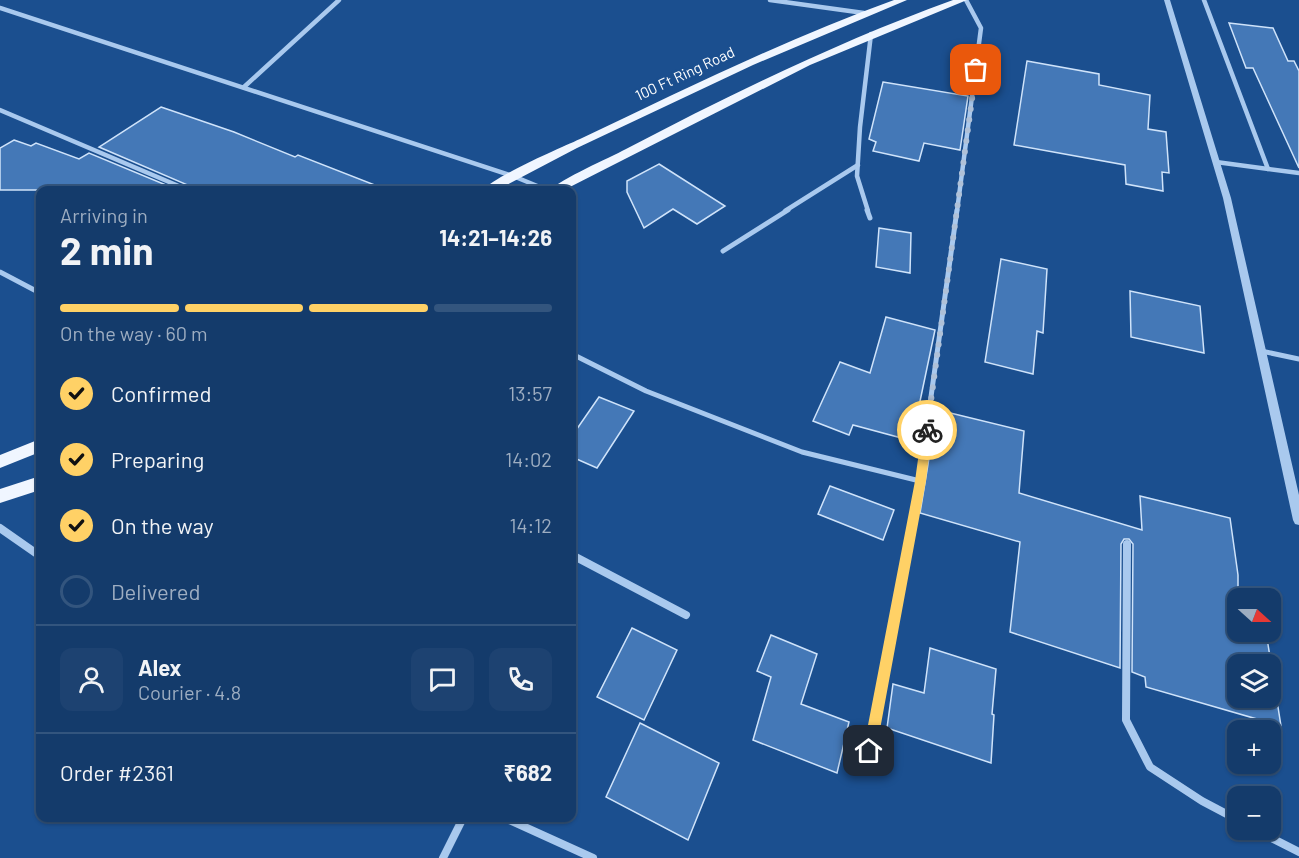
<!DOCTYPE html>
<meta charset="utf-8">
<style>
:root{--surface:#143b6b;--page:#1d4271;--text:#f1f3f6;--muted:#9dadc1;--line:#33557e;--accent:#ffd166}
body{margin:0;font-family:Barlow,sans-serif;background:var(--page);color:var(--text);height:100vh;display:flex;flex-direction:column;font-size:22px;white-space:nowrap}
*{box-sizing:border-box;margin:0}
p{font-size:20px;color:var(--muted)}
.icon{flex:none;width:33px;height:33px;fill:none;stroke:currentColor;stroke-width:2;stroke-linecap:round;stroke-linejoin:round}
.map{position:relative;flex:1;overflow:hidden}
.side{position:absolute;left:36px;top:186px;width:540px;height:636px;display:flex;flex-direction:column;background:var(--surface);border-radius:12px;box-shadow:0 2px 4px #0004,0 0 0 2px var(--line)}
.side>*{flex:none}
.needle{width:39px;rotate:111deg}
.controls{position:absolute;left:1227px;top:588px;display:grid;gap:12px}
.controls a{display:grid;place-items:center;width:54px;height:54px;border-radius:12px;background:var(--surface);box-shadow:0 2px 4px #0004,0 0 0 2px var(--line);font-size:30px}
.pin{position:absolute;display:grid;place-items:center;width:51px;height:51px;color:#fff;margin:-26px;border-radius:12px;box-shadow:0 3px 9px #0006}
.courier{position:absolute;display:grid;place-items:center;width:60px;height:60px;margin:-30px;border:4px solid #ffd166;border-radius:50%;background:#fff;color:#222;box-shadow:0 2px 8px #0007}
.headline em{font-style:normal;font-weight:700}
.headline div{display:flex;flex-direction:column-reverse}
.headline{display:flex;align-items:center;justify-content:space-between;height:102px;padding:0 24px}
h1{font-size:39px;font-weight:700;line-height:45px}
.bar{display:grid;grid-template-columns:repeat(4,1fr);gap:9px 6px;align-content:center;height:72px;padding:0 24px}
.bar i{height:8px;border-radius:4px;background:var(--line)}
.bar .selected{background:var(--accent)}
.bar p{grid-column:span 4}
.line{display:flex;align-items:center;gap:15px;padding:0 24px;border-top:2px solid var(--line)}
.line div{flex:1}
.round{display:grid;place-items:center;flex:none;width:63px;height:63px;border-radius:12px;background:var(--page)}
ol{padding:0 24px;list-style:none}
li{display:flex;align-items:center;gap:18px;height:66px}
li p{margin-inline-start:auto}
li .icon{padding:6px;border-radius:50%;background:var(--accent);color:#111;stroke-width:4}
li:last-child{color:var(--muted)}
li i{width:33px;height:33px;border:3px solid var(--line);border-radius:50%}
.map>svg:first-child{display:block}
.building{fill:#4478b7;stroke:#cfe3fa;stroke-width:1.5;fill-rule:evenodd}
.lines{fill:none;stroke-linecap:round;stroke-linejoin:round}
.minor-far2{stroke:#a9c9ee;stroke-width:4.5}
.minor-far1{stroke:#a9c9ee;stroke-width:5}
.minor{stroke:#a9c9ee;stroke-width:8}
.tertiary{fill:#a9c9ee;fill-rule:evenodd}
.primary{fill:#f0f6ff;fill-rule:evenodd}
.route{fill:#ffd166}
.done{stroke:#afc1d8;stroke-width:6;stroke-dasharray:0 10.8}
.labels{text-anchor:middle;stroke-width:4.5;stroke-linejoin:round;paint-order:stroke}
.far-street-label{font-size:15px;fill:#fff;stroke:#1b4f8f}
</style>
<div class="map">
<svg width="1299" height="858" viewBox="0 0 1299 858">
<rect width="100%" height="100%" fill="#1b4f8f"/>
<g class="building">
<path d="M 1229,23 L 1273,28 L 1288,61 L 1294,61 L 1299,71 L 1299,168 L 1253,68 L 1246,68 Z"/>
<path d="M 1027,61 L 1099,74 L 1099,85 L 1150,95 L 1148,129 L 1166,132 L 1169,173 L 1162,172 L 1163,191 L 1126,184 L 1125,165 L 1014,145 Z"/>
<path d="M 883,82 L 968,96 L 960,150 L 924,143 L 919,161 L 873,151 L 876,142 L 869,139 Z"/>
<path d="M 161,107 L 234,132 L 295,157 L 298,155 L 385,189 L 385,190 L 192,190 L 190,186 L 99,147 Z"/>
<path d="M 14,140 L 31,146 L 36,143 L 79,159 L 89,153 L 178,190 L 0,190 L 0,148 Z"/>
<path d="M 659,164 L 725,206 L 697,224 L 673,209 L 644,228 L 627,192 L 627,181 Z"/>
<path d="M 879,228 L 911,233 L 910,273 L 876,267 Z"/>
<path d="M 1001,259 L 1047,269 L 1043,333 L 1037,331 L 1033,374 L 985,362 Z"/>
<path d="M 1130,291 L 1200,306 L 1204,353 L 1131,337 Z"/>
<path d="M 886,317 L 935,330 L 919,406 L 925,407 L 920,443 L 853,425 L 849,435 L 813,421 L 840,362 L 870,373 Z"/>
<path d="M 599,397 L 634,411 L 597,468 L 572,457 L 572,436 Z"/>
<path d="M 934,409 L 1024,431 L 1019,493 L 1142,530 L 1140,496 L 1230,518 L 1238,575 L 1238,632 L 1266,632 L 1281,726 L 1146,687 L 1145,677 L 1132,672 L 1133,544 L 1129,539 L 1124,539 L 1121,544 L 1120,668 L 1010,632 L 1020,542 L 920,513 L 931,446 L 929,445 ZM 1238,664 L 1270,664 L 1270,698 L 1238,698 Z"/>
<path d="M 830,486 L 894,510 L 883,540 L 818,514 Z"/>
<path d="M 632,628 L 677,650 L 644,720 L 597,697 Z"/>
<path d="M 771,635 L 817,654 L 801,704 L 849,722 L 837,773 L 753,740 L 771,677 L 757,671 Z"/>
<path d="M 930,648 L 996,669 L 992,714 L 994,715 L 991,763 L 887,728 L 893,684 L 924,693 Z"/>
<path d="M 640,723 L 719,763 L 688,840 L 606,797 Z"/>
</g>
<g class="lines">
<g class="minor-far2">
<path d="M 770,0 L 864,13"/>
<path d="M 1204,0 L 1268,169"/>
<path d="M 0,8 L 513,176 L 547,190"/>
<path d="M 244,87 L 339,0"/>
<path d="M 0,110 L 188,190"/>
<path d="M 1216,162 L 1299,173"/>
<path d="M 785,211 L 858,165"/>
<path d="M 868,211 L 857,176 L 860,127 L 871,34"/>
<path d="M 957,211 L 981,28 L 966,0"/>
</g>
<g class="minor-far1">
<path d="M 867,210 L 870,218"/>
<path d="M 723,251 L 788,210"/>
<path d="M 0,272 L 40,293"/>
<path d="M 1261,351 L 1299,359"/>
<path d="M 572,354 L 646,391 L 802,452 L 920,481"/>
<path d="M 918,490 L 957,210"/>
</g>
<g class="minor">
<path d="M 0,528 L 40,556"/>
<path d="M 1127,544 L 1126,720 L 1150,767 L 1202,801 L 1238,820"/>
<path d="M 572,555 L 686,615"/>
<path d="M 869,751 L 919,488"/>
<path d="M 505,818 L 593,858"/>
<path d="M 1256,830 L 1299,852"/>
<path d="M 443,858 L 463,818"/>
</g>
<path class="tertiary" d="M 1164,0 L 1170,0 L 1231,198 L 1299,495 L 1299,525 L 1295,524 L 1293,520 L 1223,198 Z"/>
<g class="primary">
<path d="M 894,0 L 907,0 L 753,65 L 577,148 L 497,190 L 483,190 C 497,175 558,149 580,139 C 683,90 786,39 894,0 Z"/>
<path d="M 953,0 L 967,0 L 810,65 L 564,190 L 550,190 C 561,179 609,158 626,149 C 733,93 840,41 953,0 Z"/>
<path d="M 40,439 L 40,452 L 0,468 L 0,455 Z"/>
<path d="M 40,476 L 40,490 L 0,503 L 0,489 Z"/>
</g>
</g>
<path class="route" d="M 927,426 L 932,430 L 926,481 L 876,751 L 874,755 L 869,757 L 865,755 L 863,751 L 915,481 L 922,430 Z"/>
<g class="lines">
<path class="done" d="M 927,430 L 976,70"/>
</g>
<g class="labels">
<g class="far-street-label">
<text transform="translate(685 74) rotate(-25)" y="5">100 Ft Ring Road</text>
</g>
</g>
</svg>
<div class="controls">
<a><svg class="needle" viewBox="-14 -14 28 28"><path d="M0-13l5 13h-10z" fill="#e53935"/><path d="M0 13l5-13h-10z" fill="#9dadc1"/></svg></a>
<a><svg class="icon" aria-label="layers" viewBox="0 0 24 24"><path d="M12 4l9 5-9 5-9-5zM3 14l9 5 9-5"/></svg></a>
<a>+</a>
<a>−</a>
</div>
<div class="pin" style="left:976px;top:70px;background:#ea580c"><svg class="icon" aria-label="bag" viewBox="0 0 24 24"><path d="M5 8h14l-1 12H6zM9 8a3 3 0 0 1 6 0"/></svg></div>
<div class="pin" style="left:869px;top:751px;background:#1f2937"><svg class="icon" aria-label="home" viewBox="0 0 24 24"><path d="M3 11l9-7 9 7M6 9v11h12V9"/></svg></div>
<div class="courier" style="left:927px;top:430px"><svg class="icon" aria-label="bike" viewBox="0 0 24 24"><circle cx="6" cy="16" r="4"/><circle cx="18" cy="16" r="4"/><path d="M6 16l4-8h5l3 8M10 8l3 8H6M13 5h3"/></svg></div>
<section class="side">
<div class="headline"><div><h1>2 min</h1><p>Arriving in</p></div><em>14:21–14:26</em></div>
<div class="bar"><i class="selected"></i><i class="selected"></i><i class="selected"></i><i></i><p>On the way · 60 m</p></div>
<ol>
<li><svg class="icon" aria-label="check" viewBox="0 0 24 24"><path d="M5 12l5 5 9-10"/></svg>Confirmed<p>13:57</p></li>
<li><svg class="icon" aria-label="check" viewBox="0 0 24 24"><path d="M5 12l5 5 9-10"/></svg>Preparing<p>14:02</p></li>
<li><svg class="icon" aria-label="check" viewBox="0 0 24 24"><path d="M5 12l5 5 9-10"/></svg>On the way<p>14:12</p></li>
<li><i></i>Delivered</li>
</ol>
<div class="line" style="height:108px"><a class="round"><svg class="icon" aria-label="person" viewBox="0 0 24 24"><circle cx="12" cy="8" r="4"/><path d="M4 21q1-7 8-7t8 7"/></svg></a><div><b>Alex</b><p>Courier · 4.8</p></div><a class="round"><svg class="icon" aria-label="chat" viewBox="0 0 24 24"><path d="M4 5h16v11H9l-5 4z"/></svg></a><a class="round"><svg class="icon" aria-label="phone" viewBox="0 0 24 24"><path d="M5 4h4l2 5-3 2q2 4 5 5l2-3 5 2v4C11 20 4 13 5 4z"/></svg></a></div>
<div class="line" style="height:78px"><div>Order #2361</div><b>₹682</b></div>
</section>
</div>
